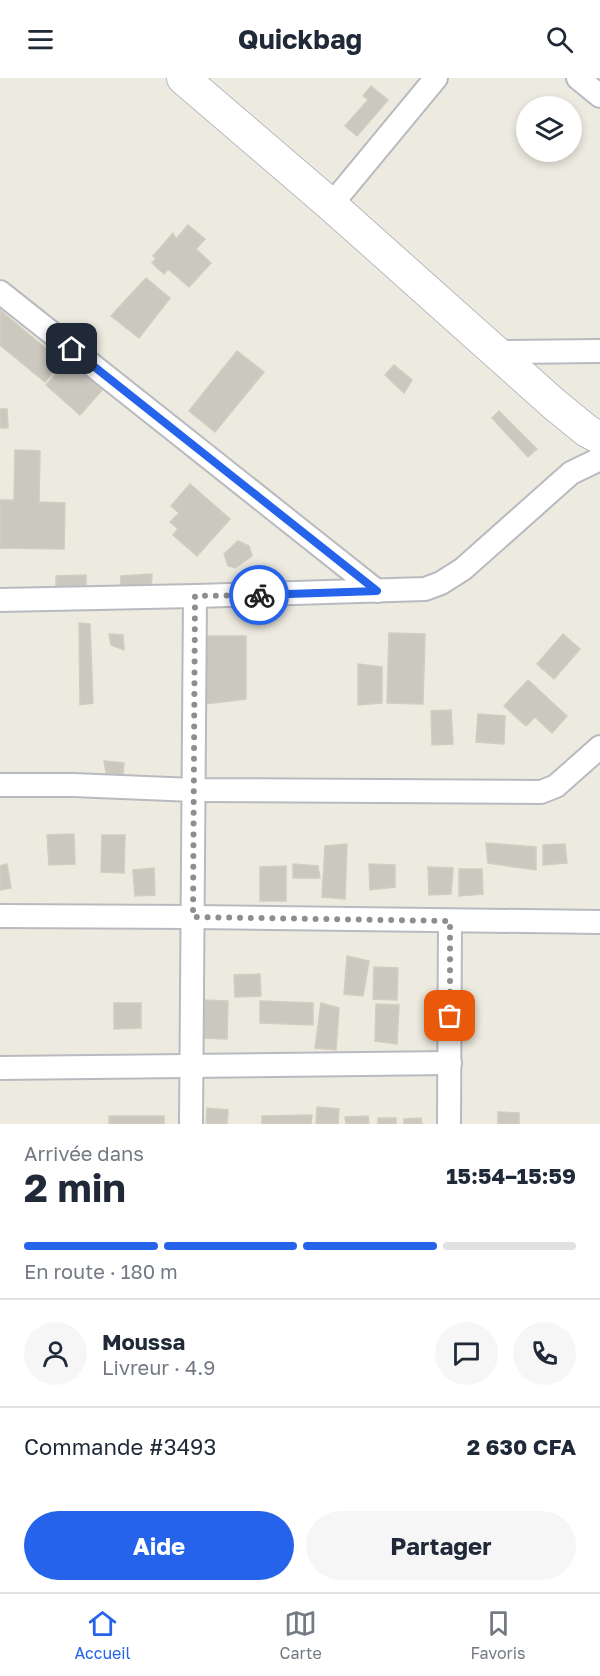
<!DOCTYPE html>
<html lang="fr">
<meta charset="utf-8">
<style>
:root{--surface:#fff;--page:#f6f6f7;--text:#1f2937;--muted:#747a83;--line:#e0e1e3;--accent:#2563eb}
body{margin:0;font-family:"Golos Text",sans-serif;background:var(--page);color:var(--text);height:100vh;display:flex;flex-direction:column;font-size:22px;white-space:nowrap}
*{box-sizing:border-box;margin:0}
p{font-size:20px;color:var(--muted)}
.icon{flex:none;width:33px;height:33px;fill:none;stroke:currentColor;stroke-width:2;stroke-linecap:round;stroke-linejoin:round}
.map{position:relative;height:1046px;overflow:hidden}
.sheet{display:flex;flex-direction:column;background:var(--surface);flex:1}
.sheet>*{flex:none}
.tools{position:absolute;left:516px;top:18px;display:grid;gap:12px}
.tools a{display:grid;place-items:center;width:66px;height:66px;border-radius:50%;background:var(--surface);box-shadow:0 3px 9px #0003;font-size:30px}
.pin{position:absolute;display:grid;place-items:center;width:51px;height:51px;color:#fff;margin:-26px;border-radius:12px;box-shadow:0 3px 9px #0006}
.courier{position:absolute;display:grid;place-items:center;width:60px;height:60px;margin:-30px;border:4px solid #2563eb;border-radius:50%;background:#fff;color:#222;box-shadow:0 2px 8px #0007}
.overview em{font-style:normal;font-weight:700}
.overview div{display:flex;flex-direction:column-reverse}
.overview{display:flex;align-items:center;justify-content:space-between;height:102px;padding:0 24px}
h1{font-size:39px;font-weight:700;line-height:45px}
.bar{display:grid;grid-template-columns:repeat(4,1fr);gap:9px 6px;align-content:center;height:72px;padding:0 24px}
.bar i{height:8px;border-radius:4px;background:var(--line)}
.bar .current{background:var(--accent)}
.bar p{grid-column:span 4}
.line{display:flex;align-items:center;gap:15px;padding:0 24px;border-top:2px solid var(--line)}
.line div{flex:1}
.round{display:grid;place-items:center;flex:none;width:63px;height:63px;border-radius:32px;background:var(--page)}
.cta{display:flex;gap:12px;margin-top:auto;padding:12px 24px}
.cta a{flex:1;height:69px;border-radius:36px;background:var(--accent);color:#fff;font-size:24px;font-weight:700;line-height:69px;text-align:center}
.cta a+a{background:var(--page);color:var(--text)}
header{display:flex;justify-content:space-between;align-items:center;height:78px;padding:0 24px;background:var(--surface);font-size:27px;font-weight:700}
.dock{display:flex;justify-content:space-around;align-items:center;height:84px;border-top:2px solid var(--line);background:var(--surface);font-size:16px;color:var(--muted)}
.dock a{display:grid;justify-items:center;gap:3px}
.dock .current{color:var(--accent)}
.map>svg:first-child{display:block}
.building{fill:#cac8bf;stroke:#d2cdbe;stroke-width:1.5}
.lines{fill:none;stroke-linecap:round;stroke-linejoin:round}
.street-casing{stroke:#b8bac0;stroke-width:26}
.secondary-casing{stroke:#b6b9c0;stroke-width:34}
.street{stroke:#fff;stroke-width:22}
.secondary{stroke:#fff;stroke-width:32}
.done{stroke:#8d8e8e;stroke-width:6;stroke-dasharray:0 10.8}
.route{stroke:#2563eb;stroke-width:8}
</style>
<header><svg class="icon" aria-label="menu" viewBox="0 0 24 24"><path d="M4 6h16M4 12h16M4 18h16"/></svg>Quickbag<svg class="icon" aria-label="search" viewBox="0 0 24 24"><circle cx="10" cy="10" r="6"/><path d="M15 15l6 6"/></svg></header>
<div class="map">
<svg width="600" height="1046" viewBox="0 0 600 1046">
<rect width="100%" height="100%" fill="#edebe0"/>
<g class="building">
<path d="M 371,8 L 388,22 L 357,58 L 345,48 L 368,22 L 363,18 Z"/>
<path d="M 188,147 L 205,161 L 196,171 L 211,185 L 189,209 L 168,191 L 164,196 L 152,185 L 156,180 L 153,178 L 173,155 L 176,161 Z"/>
<path d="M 146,200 L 170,220 L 139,260 L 111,238 Z"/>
<path d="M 0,232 L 62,284 L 45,304 L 0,267 Z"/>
<path d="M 237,273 L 264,294 L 215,354 L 189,333 Z"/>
<path d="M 68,282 L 102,312 L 80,337 L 46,307 Z"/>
<path d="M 394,287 L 412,302 L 404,315 L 385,297 Z"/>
<path d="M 0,331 L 7,331 L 8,350 L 0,350 Z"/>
<path d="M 499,333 L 537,371 L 528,379 L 492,340 Z"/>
<path d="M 15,372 L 40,373 L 39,424 L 65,425 L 64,471 L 0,470 L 0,422 L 14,422 Z"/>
<path d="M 190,406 L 230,441 L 197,478 L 173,457 L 178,451 L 170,444 L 179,435 L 171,428 Z"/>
<path d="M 238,463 L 249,468 L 252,478 L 235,490 L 228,488 L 224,476 Z"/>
<path d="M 152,496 L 151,512 L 120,514 L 121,498 Z"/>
<path d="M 86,497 L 86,512 L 56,511 L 56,498 Z"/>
<path d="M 79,545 L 90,546 L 93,625 L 80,627 Z"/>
<path d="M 389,555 L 425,556 L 423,626 L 387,625 Z"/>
<path d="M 109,556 L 123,557 L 124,572 L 111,567 Z"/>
<path d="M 563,556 L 580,571 L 554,601 L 537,586 Z"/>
<path d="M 202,558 L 246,558 L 246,621 L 206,626 Z"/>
<path d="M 358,586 L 382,589 L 382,625 L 358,627 Z"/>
<path d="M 528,602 L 567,638 L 552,655 L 535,639 L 526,648 L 504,628 Z"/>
<path d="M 451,632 L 453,666 L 432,667 L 431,633 Z"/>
<path d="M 478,636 L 505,638 L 504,666 L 476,664 Z"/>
<path d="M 104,683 L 124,685 L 123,697 L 106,695 Z"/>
<path d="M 74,756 L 75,786 L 49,787 L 47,757 Z"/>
<path d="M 102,757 L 125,757 L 124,795 L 101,794 Z"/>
<path d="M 486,765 L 536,769 L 536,792 L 488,785 Z"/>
<path d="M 347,766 L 345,821 L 322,819 L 325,768 Z"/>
<path d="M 565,766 L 567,785 L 543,787 L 543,767 Z"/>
<path d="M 7,786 L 11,810 L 0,812 L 0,788 Z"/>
<path d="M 293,786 L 318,788 L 320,800 L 293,800 Z"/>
<path d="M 369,786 L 395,787 L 395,809 L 370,812 Z"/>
<path d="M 286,788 L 286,823 L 260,823 L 260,789 Z"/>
<path d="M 428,789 L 453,790 L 451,816 L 429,817 Z"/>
<path d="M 154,790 L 155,817 L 135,818 L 133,792 Z"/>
<path d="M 459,791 L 482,791 L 483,816 L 459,818 Z"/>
<path d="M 347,878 L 369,883 L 363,918 L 344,916 Z"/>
<path d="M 374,889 L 398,890 L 397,922 L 373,921 Z"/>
<path d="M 260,896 L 261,918 L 235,919 L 234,897 Z"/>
<path d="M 202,922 L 228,923 L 227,961 L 201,960 Z"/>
<path d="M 260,923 L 313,925 L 313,947 L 260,945 Z"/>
<path d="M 114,925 L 141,925 L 141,950 L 114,951 Z"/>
<path d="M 321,925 L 339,930 L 336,972 L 315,970 Z"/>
<path d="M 376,926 L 399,927 L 397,966 L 375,963 Z"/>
<path d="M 317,1029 L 339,1031 L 338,1046 L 316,1046 Z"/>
<path d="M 207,1030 L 228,1032 L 227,1046 L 206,1046 Z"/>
<path d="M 498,1034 L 519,1035 L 519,1046 L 498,1046 Z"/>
<path d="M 312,1037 L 311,1046 L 262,1046 L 262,1038 Z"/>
<rect x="109" y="1038" width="55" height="8"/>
<path d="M 368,1038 L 369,1046 L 346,1046 L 345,1039 Z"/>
<rect x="378" y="1040" width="18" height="6"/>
<path d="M 421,1040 L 422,1046 L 404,1046 L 404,1041 Z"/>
</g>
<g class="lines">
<defs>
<g id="street">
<path d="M 578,0 L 600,18"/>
<path d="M 331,127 L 436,0"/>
<path d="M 0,214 L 377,513"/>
<path d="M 495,274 L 600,273"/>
<path d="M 0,522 L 195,518 L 425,511 L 441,505 L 463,491 L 571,395 L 600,381"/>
<path d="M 0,707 L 73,707 L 194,712 L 541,714 L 556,708 L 600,669"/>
<path d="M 0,838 L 193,839 L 600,844"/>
<path d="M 0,990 L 450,985"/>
<path d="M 191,1046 L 195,518"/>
<path d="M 449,1046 L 450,843"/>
</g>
<path id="secondary" d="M 183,0 L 331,127 L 554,326 L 587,353 L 600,360"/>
</defs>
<use href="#street" class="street-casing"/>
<use href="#secondary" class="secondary-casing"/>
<use href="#street" class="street"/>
<use href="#secondary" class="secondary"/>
</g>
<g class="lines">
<path class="done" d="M 259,517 L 195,518 L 193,839 L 450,843 L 450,938"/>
<path class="route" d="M 72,271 L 377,513 L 259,517"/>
</g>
</svg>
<div class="tools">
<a><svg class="icon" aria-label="layers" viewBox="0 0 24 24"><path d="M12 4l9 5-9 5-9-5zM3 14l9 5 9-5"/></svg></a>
</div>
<div class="pin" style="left:450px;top:938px;background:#ea580c"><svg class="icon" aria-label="bag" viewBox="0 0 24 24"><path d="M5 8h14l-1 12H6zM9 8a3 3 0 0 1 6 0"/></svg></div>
<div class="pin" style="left:72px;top:271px;background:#1f2937"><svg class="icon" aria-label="home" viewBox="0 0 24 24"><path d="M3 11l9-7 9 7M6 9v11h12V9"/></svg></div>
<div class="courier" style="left:259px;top:517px"><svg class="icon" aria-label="bike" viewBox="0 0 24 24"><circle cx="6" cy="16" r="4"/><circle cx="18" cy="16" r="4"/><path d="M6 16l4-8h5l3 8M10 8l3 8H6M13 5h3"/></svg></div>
</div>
<section class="sheet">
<div class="overview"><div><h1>2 min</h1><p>Arrivée dans</p></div><em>15:54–15:59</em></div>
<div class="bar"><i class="current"></i><i class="current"></i><i class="current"></i><i></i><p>En route · 180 m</p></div>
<div class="line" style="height:108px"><a class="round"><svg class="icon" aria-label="person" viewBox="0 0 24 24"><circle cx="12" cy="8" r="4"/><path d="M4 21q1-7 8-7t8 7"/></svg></a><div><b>Moussa</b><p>Livreur · 4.9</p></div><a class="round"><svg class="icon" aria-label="chat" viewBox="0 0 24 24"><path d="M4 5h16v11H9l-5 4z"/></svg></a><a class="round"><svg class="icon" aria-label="phone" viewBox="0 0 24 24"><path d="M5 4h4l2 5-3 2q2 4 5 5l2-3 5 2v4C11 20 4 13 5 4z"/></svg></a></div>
<div class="line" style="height:78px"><div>Commande #3493</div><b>2 630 CFA</b></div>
<div class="cta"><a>Aide</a><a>Partager</a></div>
</section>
<nav class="dock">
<a class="current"><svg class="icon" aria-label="home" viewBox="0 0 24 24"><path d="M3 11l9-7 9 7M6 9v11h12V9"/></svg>Accueil</a>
<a><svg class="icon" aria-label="map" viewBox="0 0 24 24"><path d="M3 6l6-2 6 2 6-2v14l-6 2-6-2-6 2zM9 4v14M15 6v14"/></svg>Carte</a>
<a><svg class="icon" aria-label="saved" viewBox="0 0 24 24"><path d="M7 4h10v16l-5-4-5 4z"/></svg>Favoris</a>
</nav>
